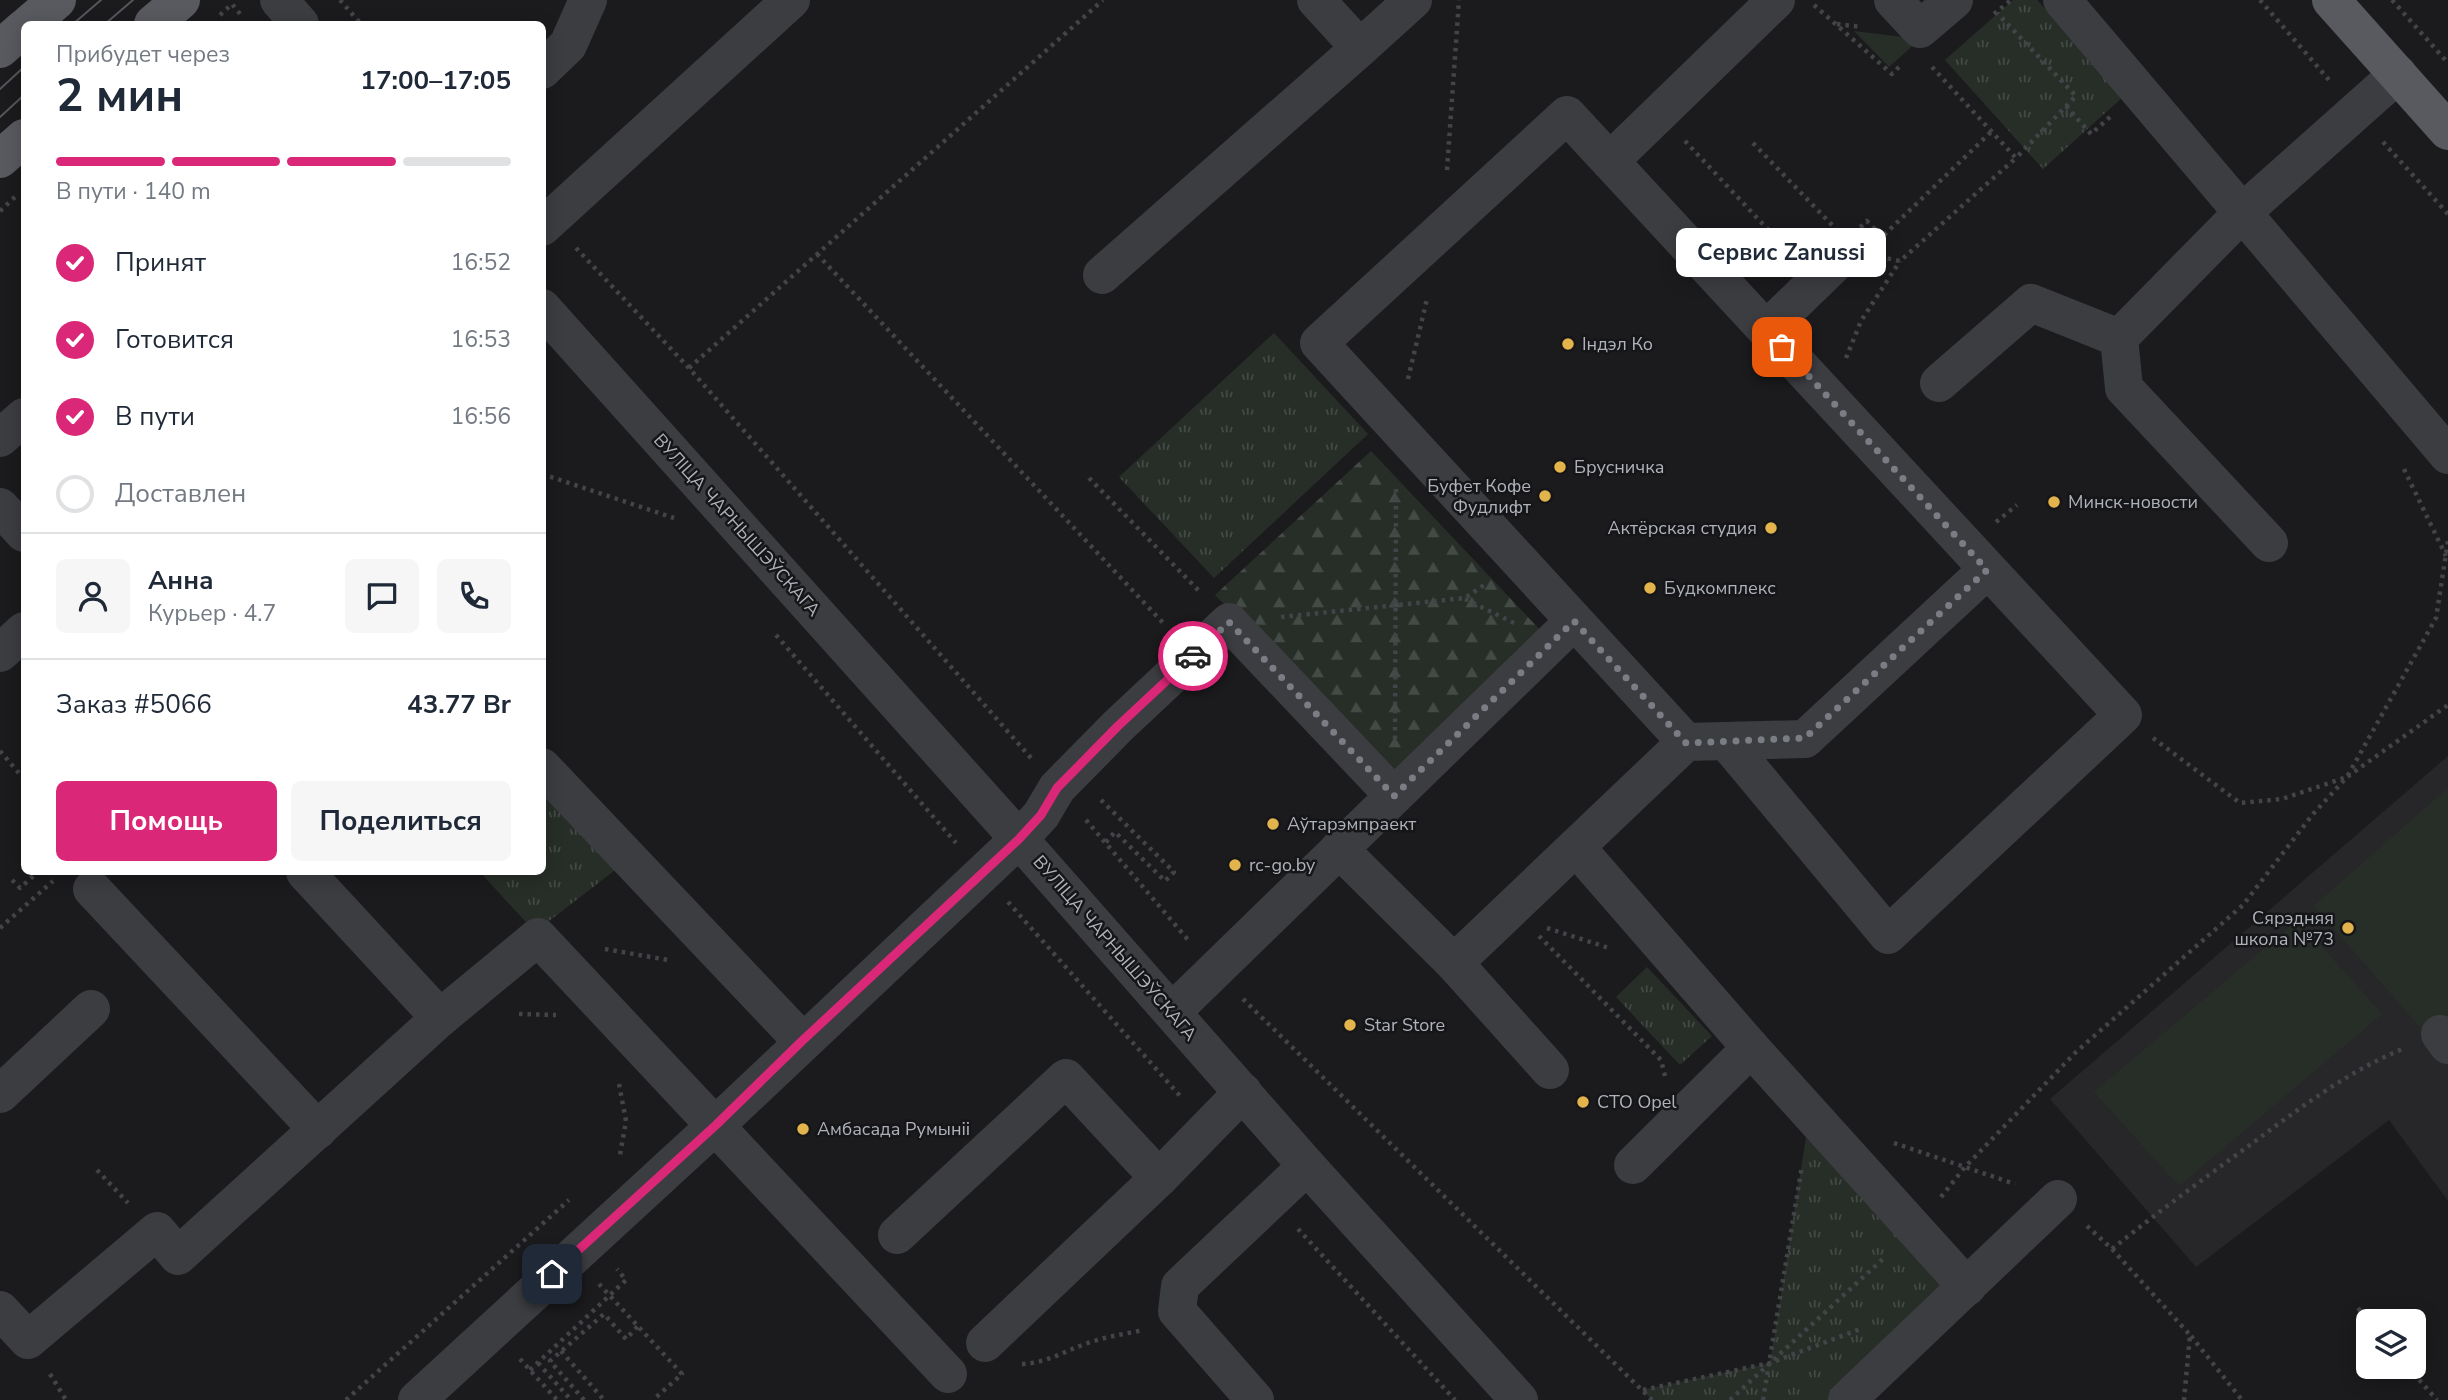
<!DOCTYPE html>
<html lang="ru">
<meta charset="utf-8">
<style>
:root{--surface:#fff;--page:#f6f6f7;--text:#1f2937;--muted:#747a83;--line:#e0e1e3;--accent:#db2777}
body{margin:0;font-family:"Nunito Sans",sans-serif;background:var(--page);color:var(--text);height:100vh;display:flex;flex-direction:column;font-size:26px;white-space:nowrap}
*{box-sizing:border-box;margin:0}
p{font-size:23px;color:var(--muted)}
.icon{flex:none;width:38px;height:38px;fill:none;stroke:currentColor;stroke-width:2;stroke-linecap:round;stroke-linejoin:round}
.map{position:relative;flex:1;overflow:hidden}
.sheet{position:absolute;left:21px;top:21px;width:525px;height:854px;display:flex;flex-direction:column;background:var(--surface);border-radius:10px;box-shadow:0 4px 18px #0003}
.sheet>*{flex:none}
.tools{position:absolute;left:2356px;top:1309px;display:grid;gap:14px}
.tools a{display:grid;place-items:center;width:70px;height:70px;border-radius:10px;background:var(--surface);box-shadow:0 4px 18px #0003;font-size:35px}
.pin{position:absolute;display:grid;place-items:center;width:60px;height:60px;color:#fff;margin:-30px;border-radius:14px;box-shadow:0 4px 10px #0006}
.courier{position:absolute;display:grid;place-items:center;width:70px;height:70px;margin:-35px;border:5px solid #db2777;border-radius:50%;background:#fff;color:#222;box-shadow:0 2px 9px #0007}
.bubble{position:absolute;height:49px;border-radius:10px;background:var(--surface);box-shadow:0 4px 18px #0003;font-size:23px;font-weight:700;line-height:49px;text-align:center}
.overview em{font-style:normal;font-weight:700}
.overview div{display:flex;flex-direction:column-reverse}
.overview{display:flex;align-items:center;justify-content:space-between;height:119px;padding:0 35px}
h1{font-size:46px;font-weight:700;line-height:52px}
.bar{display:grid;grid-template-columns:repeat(4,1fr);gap:10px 7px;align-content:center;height:84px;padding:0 35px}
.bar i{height:9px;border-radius:5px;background:var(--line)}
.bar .current{background:var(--accent)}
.bar p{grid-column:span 4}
.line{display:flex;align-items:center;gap:18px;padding:0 35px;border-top:2px solid var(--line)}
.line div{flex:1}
.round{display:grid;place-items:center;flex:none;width:74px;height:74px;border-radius:10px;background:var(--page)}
ol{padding:0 35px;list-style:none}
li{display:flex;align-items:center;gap:21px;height:77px}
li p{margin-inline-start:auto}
li .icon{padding:7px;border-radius:50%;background:var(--accent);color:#fff;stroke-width:4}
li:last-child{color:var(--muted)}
li i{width:38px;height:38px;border:4px solid var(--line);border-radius:50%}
.button{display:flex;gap:14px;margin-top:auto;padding:14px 35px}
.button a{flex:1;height:80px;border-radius:10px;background:var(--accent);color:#fff;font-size:28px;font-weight:700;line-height:80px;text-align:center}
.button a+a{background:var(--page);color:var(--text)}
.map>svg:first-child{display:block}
.built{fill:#27272a}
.grass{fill:url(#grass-tufts)}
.forest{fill:url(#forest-firs)}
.garden{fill:#272e28}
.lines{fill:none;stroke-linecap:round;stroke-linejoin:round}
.path{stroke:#424448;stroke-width:4.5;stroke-dasharray:3.5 5;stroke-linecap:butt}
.minor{stroke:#3c3d41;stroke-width:38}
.major{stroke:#585a60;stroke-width:38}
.tram{stroke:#55575c;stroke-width:2}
.done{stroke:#7b7d84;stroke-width:7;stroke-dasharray:0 12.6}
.route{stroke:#db2777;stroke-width:9}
.poi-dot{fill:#e3b34c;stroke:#161618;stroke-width:2.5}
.labels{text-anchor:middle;stroke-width:5;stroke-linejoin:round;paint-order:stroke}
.poi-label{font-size:18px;fill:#aeb2bb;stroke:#161618;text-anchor:start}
.street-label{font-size:18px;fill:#aeb2bb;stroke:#161618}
</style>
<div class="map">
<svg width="2448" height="1400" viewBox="0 0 2448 1400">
<defs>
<pattern id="grass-tufts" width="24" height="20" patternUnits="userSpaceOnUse" patternTransform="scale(1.75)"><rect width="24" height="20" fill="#272e28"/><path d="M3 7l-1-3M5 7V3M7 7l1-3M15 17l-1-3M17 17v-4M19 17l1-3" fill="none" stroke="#444a45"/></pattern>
<pattern id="forest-firs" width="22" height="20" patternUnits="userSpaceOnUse" patternTransform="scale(1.75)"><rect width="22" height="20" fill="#272e28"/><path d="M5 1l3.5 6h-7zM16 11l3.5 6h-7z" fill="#444a45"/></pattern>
</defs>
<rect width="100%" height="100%" fill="#1b1b1d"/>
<path class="built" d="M 2448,756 L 2448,1201 L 2389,1120 L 2196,1267 L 2050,1099 Z"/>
<g class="grass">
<path d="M 2013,0 L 2037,0 L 2124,96 L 2043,169 L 1945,60 Z"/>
<path d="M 1274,333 L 1368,434 L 1214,578 L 1119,477 Z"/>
<path d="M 543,786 L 619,867 L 535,932 L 480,872 L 542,872 Z"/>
<path d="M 1647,967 L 1712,1036 L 1680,1065 L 1616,997 Z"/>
<path d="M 1809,1119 L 1963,1282 L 1842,1400 L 1652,1400 L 1642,1390 L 1770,1363 Z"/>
</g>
<path class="forest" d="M 1371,451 L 1543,633 L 1393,776 L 1215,595 Z"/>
<g class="garden">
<path d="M 1854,31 L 1920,39 L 1889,67 Z"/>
<path d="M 2448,788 L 2448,1017 L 2427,1035 L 2314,906 Z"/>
<path d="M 2298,920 L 2382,1014 L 2179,1186 L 2094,1092 Z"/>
</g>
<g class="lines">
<g class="path">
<path d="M 340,0 L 361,24"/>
<path d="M 2260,0 L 2329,80"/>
<path d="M 2392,0 L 2448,63"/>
<path d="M 1814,5 L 1892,74 L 1901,65"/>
<path d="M 1994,14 L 2011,0"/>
<path d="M 220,15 L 232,4 L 241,15"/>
<path d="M 1837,24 L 1862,27"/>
<path d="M 1932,67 L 2016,158 L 2076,96 L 1997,13"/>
<path d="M 2066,106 L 2091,134 L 2110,117"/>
<path d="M 1685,141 L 1789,252"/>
<path d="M 2383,142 L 2448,214"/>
<path d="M 1753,143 L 1833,226"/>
<path d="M 1447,170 L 1459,0"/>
<path d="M 0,211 L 15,197"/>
<path d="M 1854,233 L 1867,221 L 1882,237 L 1992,131"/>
<path d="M 1772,234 L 1801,240"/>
<path d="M 576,248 L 689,368 L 1031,758"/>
<path d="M 817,254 L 1166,626"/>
<path d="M 1871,255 L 1900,261 L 2016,158"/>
<path d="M 1846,358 L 1861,321 L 1900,261"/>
<path d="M 689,368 L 1103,0"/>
<path d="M 1408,379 L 1427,299"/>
<path d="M 2404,469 L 2446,556"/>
<path d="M 542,474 L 674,518"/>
<path d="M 1089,478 L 1201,593"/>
<path d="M 1996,522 L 2017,505"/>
<path d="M 1465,599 L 1514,623"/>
<path d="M 1281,617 L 1465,598 L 1487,583"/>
<path d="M 776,635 L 956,843"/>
<path d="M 2153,738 L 2240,803 L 2282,799 L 2347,777 L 2436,618 L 2448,541"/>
<path d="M 1395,739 L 1396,489"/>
<path d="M 0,751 L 24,779"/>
<path d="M 1101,800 L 1174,872 L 1165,881 L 1115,832 L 1105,843"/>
<path d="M 1086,820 L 1189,941"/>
<path d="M 12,880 L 20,888 L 38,872"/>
<path d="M 1008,902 L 1181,1097"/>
<path d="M 0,928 L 53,881"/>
<path d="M 1547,928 L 1609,948"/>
<path d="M 1539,936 L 1661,1060 L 1665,1076"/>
<path d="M 605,949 L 668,960"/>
<path d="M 1243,999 L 1652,1400"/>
<path d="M 519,1014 L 556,1015"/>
<path d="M 619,1084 L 626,1121 L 620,1155"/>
<path d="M 1894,1143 L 2015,1184"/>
<path d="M 97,1170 L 128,1203"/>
<path d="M 1941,1197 L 1965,1167 L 2076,1052 L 2243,905 L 2313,814 L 2347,777 L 2448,705"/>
<path d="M 2087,1226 L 2112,1249 L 2190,1335 L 2184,1400"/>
<path d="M 1298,1229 L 1455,1400"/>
<path d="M 2112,1249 C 2158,1212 2206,1177 2254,1142 C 2301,1107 2350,1070 2405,1048"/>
<path d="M 599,1284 L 682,1374 L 653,1400"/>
<path d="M 2358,1308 L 2369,1321"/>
<path d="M 2191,1336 L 2242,1400"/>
<path d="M 561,1351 L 604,1400"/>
<path d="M 520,1359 L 557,1400"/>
<path d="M 538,1363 L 571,1400"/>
<path d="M 1022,1364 C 1046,1363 1063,1352 1085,1344 C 1104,1337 1124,1334 1144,1330"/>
<path d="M 2408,1367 L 2437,1400"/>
<path d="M 530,1370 L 626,1280 L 617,1269"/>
<path d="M 50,1374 L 66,1400"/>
<path d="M 1643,1390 L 1770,1363 L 1860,1329"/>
<path d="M 346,1400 L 569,1200"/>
<path d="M 584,1400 L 550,1361 L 604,1314 L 626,1339 L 638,1326"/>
<path d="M 1730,1400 L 1885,1257"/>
<path d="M 1763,1400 L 1802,1166"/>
</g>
<g class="minor">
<path d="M 279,0 L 300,24"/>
<path d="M 1316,0 L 1360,48 L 1413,0"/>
<path d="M 1893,0 L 1920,29 L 1954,0"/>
<path d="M 2062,0 L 2448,455"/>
<path d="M 542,70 L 568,45 L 588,0"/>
<path d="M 1610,161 L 1776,0"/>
<path d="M 542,227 L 791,0"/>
<path d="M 1102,275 L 1360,48"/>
<path d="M 542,308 L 1019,839 L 1307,1166 L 1519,1400"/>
<path d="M 1766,330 L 1833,265"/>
<path d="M 2119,338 L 2243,212 L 2398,74"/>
<path d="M 2119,338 L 2124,388 L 2269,543"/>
<path d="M 1939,383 L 2031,303 L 2119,338"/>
<path d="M 0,438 L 24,417"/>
<path d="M 0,507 L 24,533"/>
<path d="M 0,653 L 24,631"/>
<path d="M 1686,742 L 1319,343 L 1567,115 L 2123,715 L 1888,935 L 1727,742"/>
<path d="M 542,767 L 802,1041"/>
<path d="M 1576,847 L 1751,1048 L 1633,1165"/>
<path d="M 1339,849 L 1454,963 L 1686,742 L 1805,739 L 1987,570"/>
<path d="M 305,872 L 440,1018"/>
<path d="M 92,889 L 318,1130"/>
<path d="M 1454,963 L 1550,1070"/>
<path d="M 1172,1012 L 1574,621"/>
<path d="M 2440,1034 L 2448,1045"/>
<path d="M 1751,1048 L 1967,1287"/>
<path d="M 0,1094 L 91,1009"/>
<path d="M 1159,1178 L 1243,1092"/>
<path d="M 897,1235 L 1066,1078 L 1159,1178 L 985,1343"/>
<path d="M 0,1310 L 28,1340 L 157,1231 L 178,1256 L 440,1018 L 538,937 L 948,1374"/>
<path d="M 417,1400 L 716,1125 L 1019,839 L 1041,815 L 1057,788 L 1118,726 L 1229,622 L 1394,796"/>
<path d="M 1255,1400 L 1177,1311 L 1180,1286 L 1307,1166"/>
<path d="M 1847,1400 L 2058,1199"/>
</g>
<g class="major">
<path d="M 2331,0 L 2448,131"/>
<path d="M 29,24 L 57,0"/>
<path d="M 153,24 L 181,0"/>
<path d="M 0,49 L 24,28"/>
<path d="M 0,159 L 24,138"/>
</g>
<g class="tram">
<path d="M 73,24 L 101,0"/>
<path d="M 105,24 L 133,0"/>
<path d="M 0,89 L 24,67"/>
<path d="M 0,117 L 24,95"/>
</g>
</g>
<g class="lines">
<path class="done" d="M 1193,656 L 1229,622 L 1394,796 L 1574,621 L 1686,743 L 1805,738 L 1987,570 L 1782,347"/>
<path class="route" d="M 552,1274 L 716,1125 L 802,1041 L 1019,839 L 1041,815 L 1057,788 L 1118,726 L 1193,656"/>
</g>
<g class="poi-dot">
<circle cx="1568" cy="344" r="7"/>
<circle cx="1560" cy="467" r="7"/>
<circle cx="1545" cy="496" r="7"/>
<circle cx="2054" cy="502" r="7"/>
<circle cx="1771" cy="528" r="7"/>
<circle cx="1650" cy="588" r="7"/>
<circle cx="1273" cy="824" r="7"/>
<circle cx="1235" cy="865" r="7"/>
<circle cx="2348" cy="928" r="7"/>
<circle cx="1350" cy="1025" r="7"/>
<circle cx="1583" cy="1102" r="7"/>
<circle cx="803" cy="1129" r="7"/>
</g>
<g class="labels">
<g class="poi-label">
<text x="1582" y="350">Індэл Ко</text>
<text x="1574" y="473">Брусничка</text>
<text x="1531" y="492" text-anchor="end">Буфет Кофе<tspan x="1531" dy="21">Фудлифт</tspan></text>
<text x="2068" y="508">Минск-новости</text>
<text x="1757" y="534" text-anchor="end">Актёрская студия</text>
<text x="1664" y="594">Будкомплекс</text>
<text x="1287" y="830">Аўтарэмпраект</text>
<text x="1249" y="871">rc-go.by</text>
<text x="2334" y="924" text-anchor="end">Сярэдняя<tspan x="2334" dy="21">школа №73</tspan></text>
<text x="1364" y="1031">Star Store</text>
<text x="1597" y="1108">СТО Opel</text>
<text x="817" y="1135">Амбасада Румыніі</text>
</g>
<g class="street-label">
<text transform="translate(737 525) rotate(48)" y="6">ВУЛІЦА ЧАРНЫШЭЎСКАГА</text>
<text transform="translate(1115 948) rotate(49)" y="6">ВУЛІЦА ЧАРНЫШЭЎСКАГА</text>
</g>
</g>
</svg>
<div class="tools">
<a><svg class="icon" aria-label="layers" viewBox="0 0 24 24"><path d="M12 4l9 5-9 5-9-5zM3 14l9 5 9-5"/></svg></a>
</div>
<div class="pin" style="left:1782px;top:347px;background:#ea580c"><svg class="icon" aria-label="bag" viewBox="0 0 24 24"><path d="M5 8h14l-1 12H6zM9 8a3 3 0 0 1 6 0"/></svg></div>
<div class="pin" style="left:552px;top:1274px;background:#1f2937"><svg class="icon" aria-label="home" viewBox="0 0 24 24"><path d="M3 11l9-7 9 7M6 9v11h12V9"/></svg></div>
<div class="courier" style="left:1193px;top:656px"><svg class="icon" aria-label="car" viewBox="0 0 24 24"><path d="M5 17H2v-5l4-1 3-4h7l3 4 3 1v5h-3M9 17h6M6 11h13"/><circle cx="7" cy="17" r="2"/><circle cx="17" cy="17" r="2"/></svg></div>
<div class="bubble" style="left:1676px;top:228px;width:210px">Сервис Zanussi</div>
<section class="sheet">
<div class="overview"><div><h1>2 мин</h1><p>Прибудет через</p></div><em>17:00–17:05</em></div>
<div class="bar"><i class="current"></i><i class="current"></i><i class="current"></i><i></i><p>В пути · 140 m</p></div>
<ol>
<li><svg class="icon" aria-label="check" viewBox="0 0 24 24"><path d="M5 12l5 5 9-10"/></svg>Принят<p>16:52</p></li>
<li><svg class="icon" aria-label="check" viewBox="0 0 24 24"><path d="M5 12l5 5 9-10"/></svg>Готовится<p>16:53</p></li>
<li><svg class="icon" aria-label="check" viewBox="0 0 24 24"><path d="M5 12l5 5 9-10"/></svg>В пути<p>16:56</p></li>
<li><i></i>Доставлен</li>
</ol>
<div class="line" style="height:126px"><a class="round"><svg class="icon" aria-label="person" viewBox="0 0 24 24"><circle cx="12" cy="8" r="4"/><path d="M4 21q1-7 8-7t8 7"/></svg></a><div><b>Анна</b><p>Курьер · 4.7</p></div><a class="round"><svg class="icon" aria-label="chat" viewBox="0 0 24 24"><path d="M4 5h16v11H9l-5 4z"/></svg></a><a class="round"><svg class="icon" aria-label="phone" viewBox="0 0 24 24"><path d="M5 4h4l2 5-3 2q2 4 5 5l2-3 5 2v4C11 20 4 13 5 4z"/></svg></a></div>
<div class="line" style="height:91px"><div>Заказ #5066</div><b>43.77 Br</b></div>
<div class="button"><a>Помощь</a><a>Поделиться</a></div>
</section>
</div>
